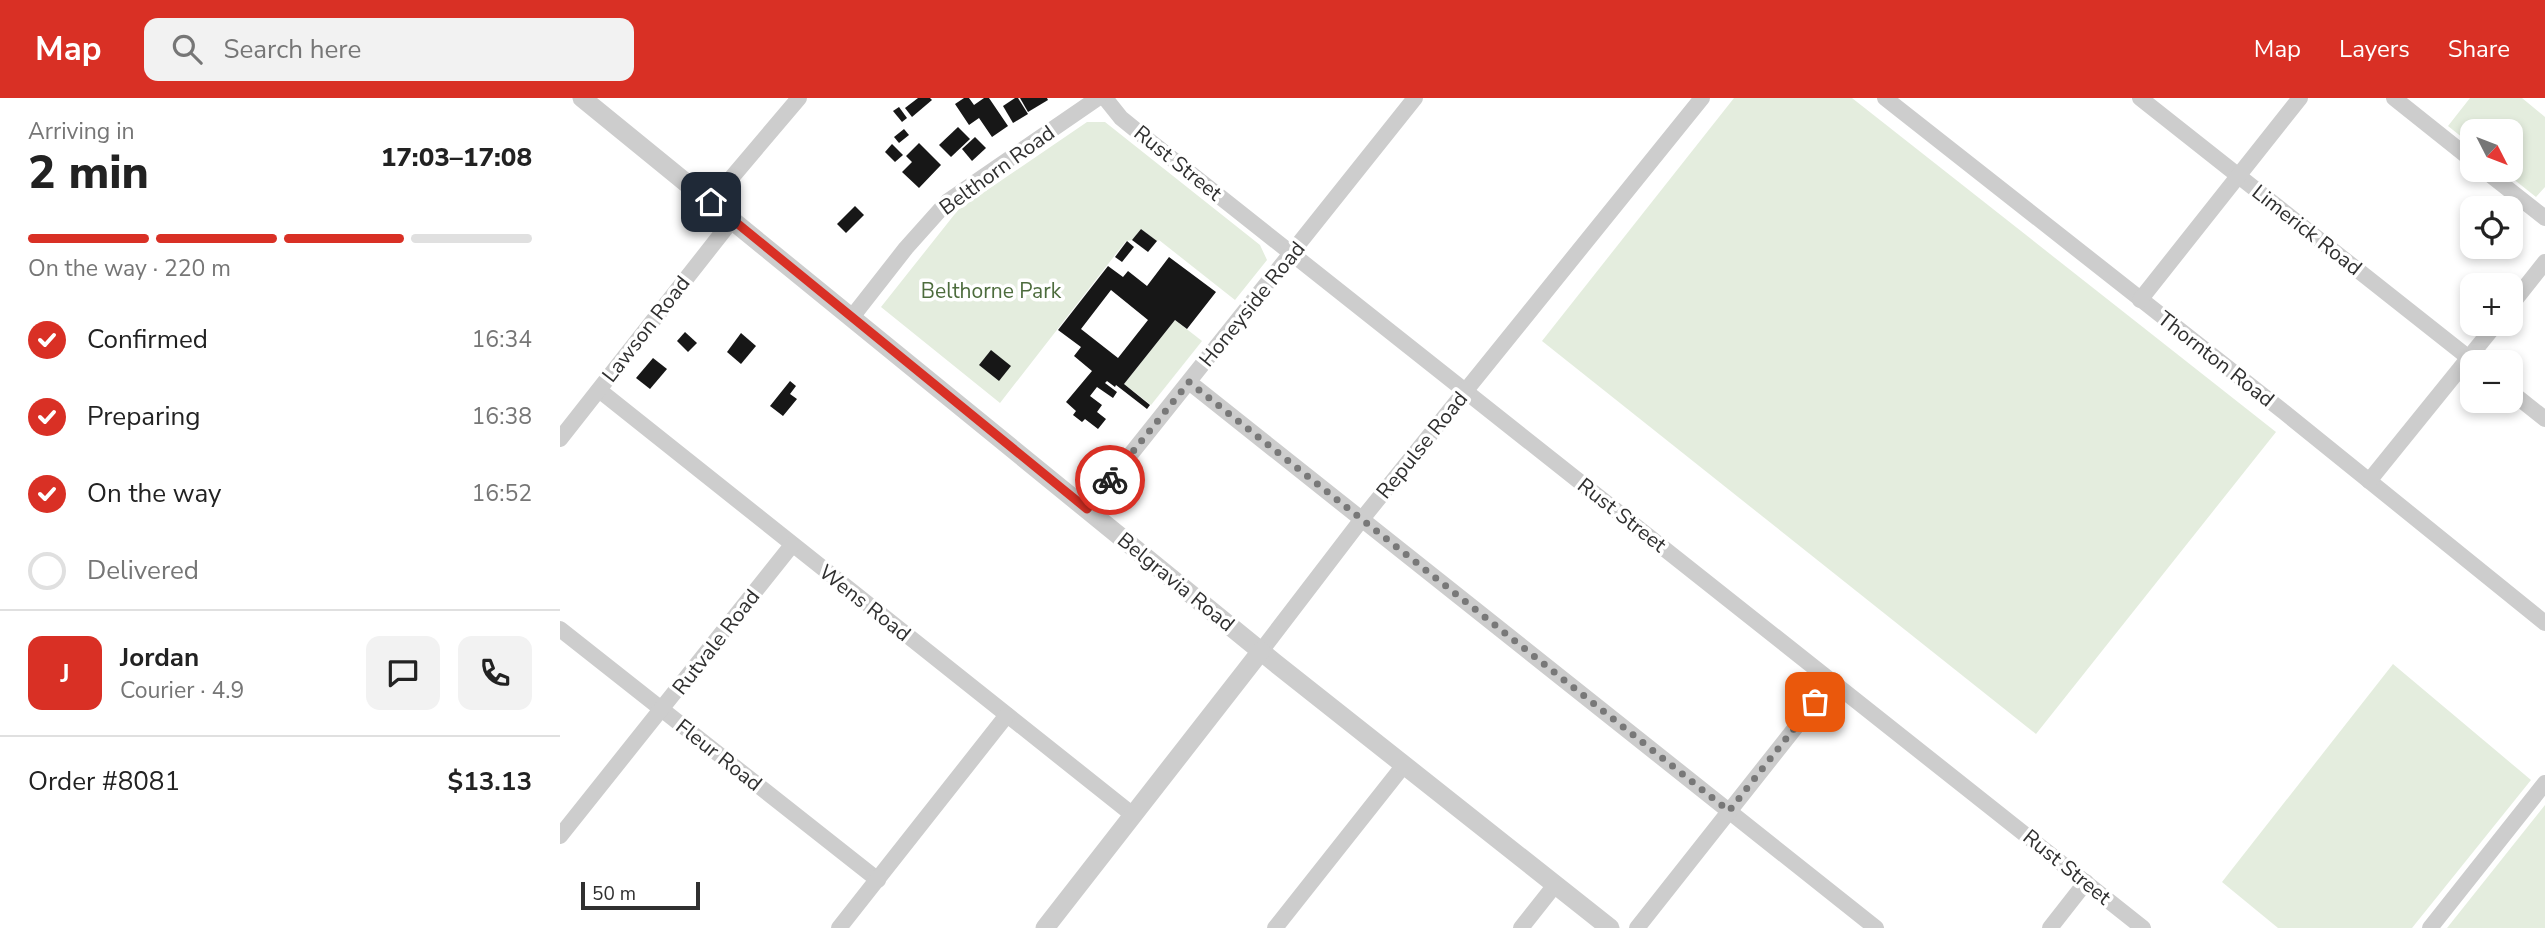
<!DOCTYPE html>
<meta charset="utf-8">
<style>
:root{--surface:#fff;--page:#f2f2f2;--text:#222;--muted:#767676;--line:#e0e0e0;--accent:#d93025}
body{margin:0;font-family:"Nunito Sans",sans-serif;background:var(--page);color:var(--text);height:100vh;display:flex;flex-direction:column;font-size:26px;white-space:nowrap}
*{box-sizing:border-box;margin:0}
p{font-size:23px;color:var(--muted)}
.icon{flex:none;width:38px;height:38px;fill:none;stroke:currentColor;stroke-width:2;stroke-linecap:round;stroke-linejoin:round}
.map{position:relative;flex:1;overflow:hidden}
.side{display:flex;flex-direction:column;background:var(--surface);width:560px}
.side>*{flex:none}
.needle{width:46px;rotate:132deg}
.buttons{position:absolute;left:1900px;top:21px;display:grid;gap:14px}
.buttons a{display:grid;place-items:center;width:63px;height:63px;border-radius:14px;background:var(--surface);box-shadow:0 4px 10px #0003;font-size:35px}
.scale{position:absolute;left:21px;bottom:18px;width:119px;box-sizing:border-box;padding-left:7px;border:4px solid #303030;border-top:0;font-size:19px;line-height:24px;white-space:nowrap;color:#303030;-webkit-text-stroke:5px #fff;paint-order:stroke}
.pin{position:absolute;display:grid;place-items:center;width:60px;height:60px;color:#fff;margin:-30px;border-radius:14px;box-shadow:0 4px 10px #0006}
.courier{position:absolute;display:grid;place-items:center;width:70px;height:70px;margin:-35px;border:5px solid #d93025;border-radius:50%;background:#fff;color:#222;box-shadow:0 2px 9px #0007}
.overview em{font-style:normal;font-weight:800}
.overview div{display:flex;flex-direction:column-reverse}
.overview{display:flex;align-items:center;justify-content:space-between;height:119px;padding:0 28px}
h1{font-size:46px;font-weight:800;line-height:52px}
.bar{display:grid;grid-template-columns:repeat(4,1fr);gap:10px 7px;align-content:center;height:84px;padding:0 28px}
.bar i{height:9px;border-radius:5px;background:var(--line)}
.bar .selected{background:var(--accent)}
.bar p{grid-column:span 4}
.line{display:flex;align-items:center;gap:18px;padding:0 28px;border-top:2px solid var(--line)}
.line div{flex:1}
.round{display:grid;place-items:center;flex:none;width:74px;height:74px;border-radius:14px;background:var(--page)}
ol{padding:0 28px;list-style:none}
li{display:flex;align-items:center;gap:21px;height:77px}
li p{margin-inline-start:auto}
li .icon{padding:7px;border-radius:50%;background:var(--accent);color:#fff;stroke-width:4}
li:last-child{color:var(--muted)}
li i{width:38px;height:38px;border:4px solid var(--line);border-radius:50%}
header{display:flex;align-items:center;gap:42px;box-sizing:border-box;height:98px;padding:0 35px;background:var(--accent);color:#fff}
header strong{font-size:33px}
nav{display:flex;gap:38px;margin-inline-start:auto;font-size:24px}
.search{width:490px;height:63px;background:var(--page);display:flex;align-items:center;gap:18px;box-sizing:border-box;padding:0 24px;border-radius:14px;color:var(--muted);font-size:26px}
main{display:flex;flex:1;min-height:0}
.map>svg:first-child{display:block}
.green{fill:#e4edde}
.building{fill:#171717;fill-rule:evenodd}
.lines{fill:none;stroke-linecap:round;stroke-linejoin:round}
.minor{stroke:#cdcdcd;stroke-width:16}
.tertiary{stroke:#cdcdcd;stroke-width:19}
.done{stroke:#787878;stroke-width:7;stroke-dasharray:0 12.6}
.route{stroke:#d93025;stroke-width:9}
.labels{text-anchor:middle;stroke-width:7;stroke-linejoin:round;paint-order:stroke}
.street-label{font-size:21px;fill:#303030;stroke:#fff}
.park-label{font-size:21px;fill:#4d6c3d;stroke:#fff}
</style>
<header>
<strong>Map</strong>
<div class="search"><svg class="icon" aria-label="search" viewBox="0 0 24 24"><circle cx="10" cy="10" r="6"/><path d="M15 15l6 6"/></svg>Search here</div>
<nav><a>Map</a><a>Layers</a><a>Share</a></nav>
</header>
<main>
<section class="side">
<div class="overview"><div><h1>2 min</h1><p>Arriving in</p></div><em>17:03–17:08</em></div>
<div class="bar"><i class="selected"></i><i class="selected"></i><i class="selected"></i><i></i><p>On the way · 220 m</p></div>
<ol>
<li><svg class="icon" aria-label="check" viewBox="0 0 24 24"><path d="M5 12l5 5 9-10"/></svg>Confirmed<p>16:34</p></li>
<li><svg class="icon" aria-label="check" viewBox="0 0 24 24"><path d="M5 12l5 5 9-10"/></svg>Preparing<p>16:38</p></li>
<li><svg class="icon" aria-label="check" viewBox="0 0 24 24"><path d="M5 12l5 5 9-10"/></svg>On the way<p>16:52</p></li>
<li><i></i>Delivered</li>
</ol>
<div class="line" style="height:126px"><b class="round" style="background:var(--accent);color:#fff">J</b><div><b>Jordan</b><p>Courier · 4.9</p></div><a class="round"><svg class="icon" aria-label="chat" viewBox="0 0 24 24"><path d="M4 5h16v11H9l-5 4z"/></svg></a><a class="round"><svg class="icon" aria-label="phone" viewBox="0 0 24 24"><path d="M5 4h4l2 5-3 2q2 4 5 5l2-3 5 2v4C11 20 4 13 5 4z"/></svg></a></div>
<div class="line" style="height:91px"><div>Order #8081</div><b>$13.13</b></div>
</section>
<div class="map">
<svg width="1985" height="830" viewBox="0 0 1985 830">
<rect width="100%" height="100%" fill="#fff"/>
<g class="green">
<path d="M 1174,0 L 1292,0 L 1716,334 L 1476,636 L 982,243 Z"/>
<path d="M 1910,0 L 1962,0 L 1985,19 L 1985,89 L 1976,99 L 1942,72 L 1951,72 L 1951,33 L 1913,33 L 1913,48 L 1888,28 Z"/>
<path d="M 527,24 L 545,24 L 700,147 L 707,162 L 675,202 L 599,142 L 597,143 L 581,131 L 572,142 L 566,143 L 440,305 L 321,209 L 398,112 Z"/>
<path d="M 615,222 L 642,243 L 591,307 L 564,286 Z"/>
<path d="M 1833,566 L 1971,682 L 1852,830 L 1718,830 L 1662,784 Z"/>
<path d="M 1985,707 L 1985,830 L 1887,830 Z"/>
</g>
<g class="building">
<path d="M 358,0 L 370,0 L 372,2 L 352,19 L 345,10 Z"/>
<path d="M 404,0 L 409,0 L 414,7 L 424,0 L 429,0 L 448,28 L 432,39 L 419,20 L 409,27 L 395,6 Z"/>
<path d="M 455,0 L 458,0 L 468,16 L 453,25 L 443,8 Z"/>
<path d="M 460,0 L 487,0 L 488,2 L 468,14 Z"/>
<path d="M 339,9 L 347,20 L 342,24 L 333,13 Z"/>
<path d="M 398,29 L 410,41 L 391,59 L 379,47 Z"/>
<path d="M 344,31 L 349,37 L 339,45 L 334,39 Z"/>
<path d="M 415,39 L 426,50 L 412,63 L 402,51 Z"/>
<path d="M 359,45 L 381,67 L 359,90 L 342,74 L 352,64 L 346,58 Z"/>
<path d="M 332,46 L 343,57 L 335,64 L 325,54 Z"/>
<path d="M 295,108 L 304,117 L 286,135 L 277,126 Z"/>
<path d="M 581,131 L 597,143 L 588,154 L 572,142 Z"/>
<path d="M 567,143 L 574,149 L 562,164 L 555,159 Z"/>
<path d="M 609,159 L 656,194 L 627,231 L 615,222 L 564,286 L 590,307 L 587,311 L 556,287 L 555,289 L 547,283 L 545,285 L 557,294 L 553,300 L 537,289 L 530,298 L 542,307 L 537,314 L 546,321 L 538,331 L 525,321 L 522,324 L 513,317 L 516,313 L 506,304 L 532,273 L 514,258 L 521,249 L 498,232 L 548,168 L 563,179 L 568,173 L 587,188 ZM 551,192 L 588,222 L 558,260 L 521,231 Z"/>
<path d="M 125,234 L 137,245 L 128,254 L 117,243 Z"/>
<path d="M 181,235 L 196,248 L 181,266 L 167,254 Z"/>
<path d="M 431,252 L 451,268 L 439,283 L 419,267 Z"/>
<path d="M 93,260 L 107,271 L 90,291 L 76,280 Z"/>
<path d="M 230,283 L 236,288 L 230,296 L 237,301 L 223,318 L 210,308 Z"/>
</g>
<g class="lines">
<g class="minor">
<path d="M 545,0 L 561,20 L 577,33 L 1583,830"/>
<path d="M 1325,0 L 1724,314 L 1985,525"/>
<path d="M 1580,0 L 1914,264"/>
<path d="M 1834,0 L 1913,63"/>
<path d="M 1924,72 L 1985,120"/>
<path d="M 151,104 L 239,0"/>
<path d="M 1580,202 L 1740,0"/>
<path d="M 1951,207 L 1985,164"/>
<path d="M 292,219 L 346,150 L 388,103 L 538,0"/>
<path d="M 629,284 L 1316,830"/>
<path d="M 39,292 L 573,717"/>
<path d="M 1951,294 L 1985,321"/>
<path d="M 0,341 L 173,121"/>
<path d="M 1809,383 L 1936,226"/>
<path d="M 527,411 L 855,0"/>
<path d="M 0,531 L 318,782"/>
<path d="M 701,553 L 802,421 L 1142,0"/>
<path d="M 0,738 L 232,447"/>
<path d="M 279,830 L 447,617"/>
<path d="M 715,830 L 844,667"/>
<path d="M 961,830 L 995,787"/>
<path d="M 1077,830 L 1273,582"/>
<path d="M 1490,830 L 1526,784"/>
<path d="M 1870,830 L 1985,685"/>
</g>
<g class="tertiary">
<path d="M 22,0 L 714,564 L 1050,830"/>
<path d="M 485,830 L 701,553"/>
</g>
</g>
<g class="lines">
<path class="done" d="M 550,382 L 629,284 L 1169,713 L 1255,604"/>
<path class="route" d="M 151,104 L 527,411 L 550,382"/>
</g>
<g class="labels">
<g class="street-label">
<text transform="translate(618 65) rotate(39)" y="7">Rust Street</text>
<text transform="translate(437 72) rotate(-36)" y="7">Belthorn Road</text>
<text transform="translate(1747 132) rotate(38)" y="7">Limerick Road</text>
<text transform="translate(692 206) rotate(-51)" y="7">Honeyside Road</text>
<text transform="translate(86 231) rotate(-52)" y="7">Lawson Road</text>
<text transform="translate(1656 261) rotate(38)" y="7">Thornton Road</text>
<text transform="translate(862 347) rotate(-51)" y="7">Repulse Road</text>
<text transform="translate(1062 417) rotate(38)" y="7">Rust Street</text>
<text transform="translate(616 484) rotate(39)" y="7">Belgravia Road</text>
<text transform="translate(305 505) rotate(38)" y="7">Wens Road</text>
<text transform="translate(156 544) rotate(-52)" y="7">Rutvale Road</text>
<text transform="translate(159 657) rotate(38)" y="7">Fleur Road</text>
<text transform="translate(1507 769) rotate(39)" y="7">Rust Street</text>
</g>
<g class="park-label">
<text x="431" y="200">Belthorne Park</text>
</g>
</g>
</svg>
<div class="buttons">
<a><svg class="needle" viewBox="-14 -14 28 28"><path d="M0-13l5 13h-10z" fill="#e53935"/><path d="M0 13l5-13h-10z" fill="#767676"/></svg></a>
<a><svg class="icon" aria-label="locate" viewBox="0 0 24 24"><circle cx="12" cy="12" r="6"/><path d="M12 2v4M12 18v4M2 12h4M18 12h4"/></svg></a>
<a>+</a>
<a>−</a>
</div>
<div class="scale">50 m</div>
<div class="pin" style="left:1255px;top:604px;background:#ea580c"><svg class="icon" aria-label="bag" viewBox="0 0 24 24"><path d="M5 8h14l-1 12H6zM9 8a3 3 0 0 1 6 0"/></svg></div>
<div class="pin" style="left:151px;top:104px;background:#1f2937"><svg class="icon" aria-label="home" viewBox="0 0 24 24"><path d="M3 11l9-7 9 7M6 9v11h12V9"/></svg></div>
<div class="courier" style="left:550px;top:382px"><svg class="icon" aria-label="bike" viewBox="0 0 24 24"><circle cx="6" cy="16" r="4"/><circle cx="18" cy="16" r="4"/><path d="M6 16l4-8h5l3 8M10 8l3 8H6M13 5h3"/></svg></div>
</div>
</main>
